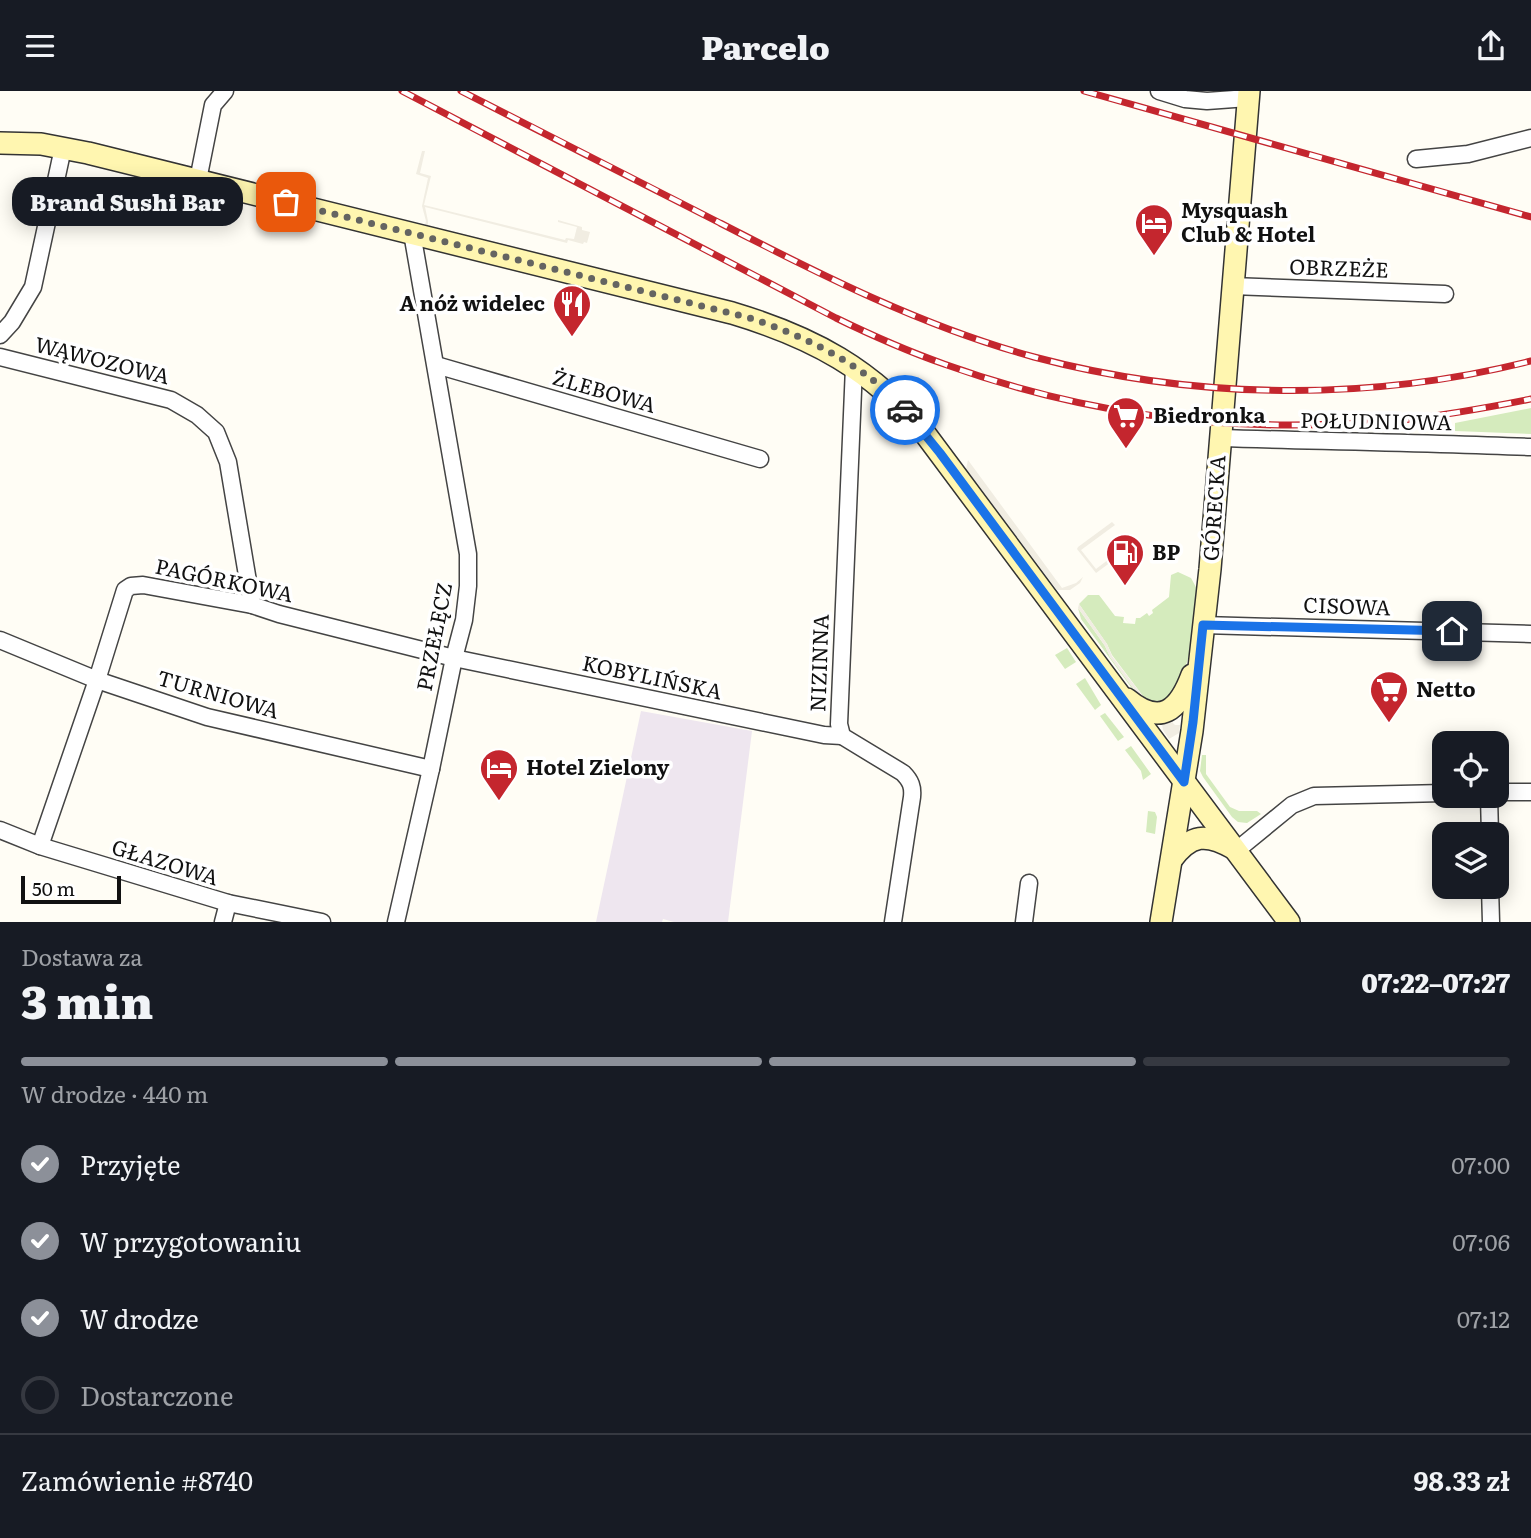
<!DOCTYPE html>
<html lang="pl">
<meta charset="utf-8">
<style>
:root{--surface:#171b24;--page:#242831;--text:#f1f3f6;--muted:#9ea1a6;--line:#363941;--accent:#8c9099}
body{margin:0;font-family:Literata,serif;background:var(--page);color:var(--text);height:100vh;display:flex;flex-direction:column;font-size:26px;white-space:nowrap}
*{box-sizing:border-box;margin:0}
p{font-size:23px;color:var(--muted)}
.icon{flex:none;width:38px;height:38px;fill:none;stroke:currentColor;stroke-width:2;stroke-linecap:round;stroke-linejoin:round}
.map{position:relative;height:831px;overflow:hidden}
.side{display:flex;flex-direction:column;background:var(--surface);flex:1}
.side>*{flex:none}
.tools{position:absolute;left:1432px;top:640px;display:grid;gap:14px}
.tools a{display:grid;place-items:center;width:77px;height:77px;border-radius:14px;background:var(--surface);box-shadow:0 4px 18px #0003;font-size:35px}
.scale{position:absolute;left:21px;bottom:18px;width:100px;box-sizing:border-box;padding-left:7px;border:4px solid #111;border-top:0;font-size:19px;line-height:24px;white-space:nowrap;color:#111;-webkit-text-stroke:5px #fff;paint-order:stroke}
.pin{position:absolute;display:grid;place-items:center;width:60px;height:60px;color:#fff;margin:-30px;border-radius:14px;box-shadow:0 4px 10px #0006}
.courier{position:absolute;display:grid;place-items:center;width:70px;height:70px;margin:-35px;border:5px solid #1a73e8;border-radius:50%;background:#fff;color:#222;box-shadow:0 2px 9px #0007}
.bubble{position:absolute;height:49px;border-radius:21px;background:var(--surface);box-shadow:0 4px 18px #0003;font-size:23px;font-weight:800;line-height:49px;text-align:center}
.overview em{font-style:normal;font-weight:800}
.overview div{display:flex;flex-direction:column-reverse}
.overview{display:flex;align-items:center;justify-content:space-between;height:119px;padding:0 21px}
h1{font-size:46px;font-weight:800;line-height:52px}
.bar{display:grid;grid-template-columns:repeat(4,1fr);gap:10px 7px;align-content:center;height:84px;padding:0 21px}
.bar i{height:9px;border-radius:5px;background:var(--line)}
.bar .current{background:var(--accent)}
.bar p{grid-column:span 4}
.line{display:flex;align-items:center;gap:18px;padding:0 21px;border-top:2px solid var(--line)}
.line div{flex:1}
ol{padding:0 21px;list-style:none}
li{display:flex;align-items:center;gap:21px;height:77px}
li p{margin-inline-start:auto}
li .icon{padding:7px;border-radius:50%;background:var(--accent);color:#fff;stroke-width:4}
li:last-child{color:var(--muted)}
li i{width:38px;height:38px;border:4px solid var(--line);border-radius:50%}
header{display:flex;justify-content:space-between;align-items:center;height:91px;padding:0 21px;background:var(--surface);font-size:32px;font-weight:800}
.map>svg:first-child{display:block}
.industrial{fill:#eee6ef}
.green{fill:#d5ebbd}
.plaza{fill:#f1ede2}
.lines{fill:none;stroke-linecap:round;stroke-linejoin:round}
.street-casing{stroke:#444;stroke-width:19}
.secondary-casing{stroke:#333;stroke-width:24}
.street{stroke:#fff;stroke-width:16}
.secondary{stroke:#fff6b0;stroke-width:21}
.rail-casing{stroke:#c4262e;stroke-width:7}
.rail{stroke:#fff;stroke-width:4.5;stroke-dasharray:13;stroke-linecap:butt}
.done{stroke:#646461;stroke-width:7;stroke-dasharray:0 12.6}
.route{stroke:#1a73e8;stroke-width:9}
.labels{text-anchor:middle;stroke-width:7;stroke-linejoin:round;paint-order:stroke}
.poi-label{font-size:21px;font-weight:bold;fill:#111;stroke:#fff;text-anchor:start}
.street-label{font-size:21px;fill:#111;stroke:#fff}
</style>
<header><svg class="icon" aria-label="menu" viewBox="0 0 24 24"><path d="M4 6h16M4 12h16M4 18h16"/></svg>Parcelo<svg class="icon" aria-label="share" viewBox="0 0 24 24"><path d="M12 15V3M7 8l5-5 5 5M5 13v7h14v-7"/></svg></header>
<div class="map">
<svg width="1531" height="831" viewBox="0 0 1531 831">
<rect width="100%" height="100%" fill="#fffdf5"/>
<path class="industrial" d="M 641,620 L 752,640 L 728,831 L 674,831 L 663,828 L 662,831 L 596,831 Z"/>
<g class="green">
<path d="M 1531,317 L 1531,343 L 1455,340 L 1455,332 Z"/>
<path d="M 1178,481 L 1191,487 L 1197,498 L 1191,558 L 1177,602 L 1173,610 L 1152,611 L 1146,609 L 1112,564 L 1107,553 L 1079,513 L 1088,504 L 1099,504 L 1115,525 L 1124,526 L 1123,532 L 1135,533 L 1136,527 L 1140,527 L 1147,522 L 1149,525 L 1153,522 L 1152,519 L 1169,506 L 1171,484 Z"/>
<path d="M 1078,517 L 1105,555 L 1110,566 L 1139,605 L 1139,607 L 1081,528 Z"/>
<path d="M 1067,557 L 1076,571 L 1065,578 L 1055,564 Z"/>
<path d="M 1085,587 L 1101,614 L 1095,619 L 1076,593 Z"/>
<path d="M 1105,622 L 1124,646 L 1118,650 L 1100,625 Z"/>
<path d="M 1131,655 L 1151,683 L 1143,689 L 1141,680 L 1125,659 Z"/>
<path d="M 1202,664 L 1206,664 L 1206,683 L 1230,716 L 1239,720 L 1257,720 L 1261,723 L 1247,732 L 1238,731 L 1232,726 L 1203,686 L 1200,680 Z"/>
<path d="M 1148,720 L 1155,721 L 1157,726 L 1155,743 L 1146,741 Z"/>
</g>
<g class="plaza">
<path d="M 422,60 L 425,60 L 420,82 L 431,85 L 424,114 L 565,149 L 566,147 L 574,148 L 577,136 L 558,131 L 558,129 L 582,136 L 582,139 L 590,141 L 587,152 L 584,151 L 583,153 L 568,149 L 567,152 L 425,116 L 428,130 L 428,134 L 588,174 L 585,176 L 374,125 L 375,122 L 425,134 L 426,130 L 422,115 L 428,87 L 416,83 Z"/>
<path d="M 608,179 L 749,215 L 778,226 L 777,229 L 610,182 Z"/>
<path d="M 968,369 L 1062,497 L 1076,492 L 1083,486 L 1080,492 L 1070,499 L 1057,499 L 966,378 Z"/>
<path d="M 1112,431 L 1115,434 L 1081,459 L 1096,478 L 1129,453 L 1130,457 L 1096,482 L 1077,458 L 1078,456 Z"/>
<path d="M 1079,513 L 1107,553 L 1112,565 L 1145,608 L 1152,611 L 1164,609 L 1165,615 L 1157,617 L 1156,614 L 1150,614 L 1141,608 L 1110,566 L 1105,555 L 1078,517 Z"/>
<path d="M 1161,627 L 1170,629 L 1175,634 L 1180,634 L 1179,642 L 1169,648 L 1163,639 Z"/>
</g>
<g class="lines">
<defs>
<g id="street">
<path d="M 1159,0 L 1185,8 L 1207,10 L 1248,7"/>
<path d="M 1416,68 L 1468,63 L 1531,47"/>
<path d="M 198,89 L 213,14 L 225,0"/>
<path d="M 1232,195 L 1445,203"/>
<path d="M 0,244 L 12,231 L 33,196 L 63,57"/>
<path d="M 0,266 L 171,309 L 197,324 L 216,341 L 228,371 L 252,514"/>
<path d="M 436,274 L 760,368"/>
<path d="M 854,276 L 839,633 L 842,645 L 903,682 C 911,690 913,696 912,706 L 893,831"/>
<path d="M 1220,347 C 1324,350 1427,352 1531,356"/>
<path d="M 1203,534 L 1531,543"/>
<path d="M 0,549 L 97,589 L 207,626 L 431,678"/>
<path d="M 1496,701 L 1531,701"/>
<path d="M 1489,705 L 1490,744"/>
<path d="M 0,739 L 40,755 L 228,812 L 322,831"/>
<path d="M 40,755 L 97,589 L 125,499 L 131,495 L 143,494 L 252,514 L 279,523 L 454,567 L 824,644 L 842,645"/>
<path d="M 1237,759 L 1292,714 L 1314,705 L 1444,702"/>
<path d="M 1490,796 L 1491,831"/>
<path d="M 223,831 L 228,812"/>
<path d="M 396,831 L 431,678 L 454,567 L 464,529 L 468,495 L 468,463 L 412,142"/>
<path d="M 1024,831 L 1029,792"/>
</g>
<g id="secondary">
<path d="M 0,52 L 41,53 L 88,62 L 732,222 C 812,246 873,278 926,344 L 1289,831"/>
<path d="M 1127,608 C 1161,636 1179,619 1192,584"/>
<path d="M 1172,768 C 1191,743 1206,742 1233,757"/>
<path d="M 1161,831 L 1192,640 L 1210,478 L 1249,0"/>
</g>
</defs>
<use href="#street" class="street-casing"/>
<use href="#secondary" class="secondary-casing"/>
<use href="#street" class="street"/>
<use href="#secondary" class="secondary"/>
<defs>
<g id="rail">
<path d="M 402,0 L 836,227 C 871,244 907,260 944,273 C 1069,318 1202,339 1336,333 C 1355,332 1375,332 1394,330 C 1440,325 1486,317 1531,308"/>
<path d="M 461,0 C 548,44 634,88 720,132 C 821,184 924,236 1034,266 C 1196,309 1369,311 1531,270"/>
<path d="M 1084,0 L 1531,126"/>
</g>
</defs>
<use href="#rail" class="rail-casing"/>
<use href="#rail" class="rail"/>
</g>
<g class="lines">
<path class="done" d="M 286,111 L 750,227 C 807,246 865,274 905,319"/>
<path class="route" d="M 905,319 L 940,362 L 1184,691 L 1193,631 L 1203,534 L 1452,540"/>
</g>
<defs>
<symbol id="hotel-pin" viewBox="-11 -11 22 30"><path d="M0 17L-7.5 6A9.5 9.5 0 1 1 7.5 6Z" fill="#c4262e" stroke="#fff"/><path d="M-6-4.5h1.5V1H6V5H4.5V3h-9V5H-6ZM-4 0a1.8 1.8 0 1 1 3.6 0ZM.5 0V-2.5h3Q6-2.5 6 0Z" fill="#fff"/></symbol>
<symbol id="restaurant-pin" viewBox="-11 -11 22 30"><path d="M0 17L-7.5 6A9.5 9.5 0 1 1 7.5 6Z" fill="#c4262e" stroke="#fff"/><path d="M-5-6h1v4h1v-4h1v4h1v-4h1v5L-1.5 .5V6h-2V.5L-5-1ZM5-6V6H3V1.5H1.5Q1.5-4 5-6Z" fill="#fff"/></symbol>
<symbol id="supermarket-pin" viewBox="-11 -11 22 30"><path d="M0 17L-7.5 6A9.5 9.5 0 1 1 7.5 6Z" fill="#c4262e" stroke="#fff"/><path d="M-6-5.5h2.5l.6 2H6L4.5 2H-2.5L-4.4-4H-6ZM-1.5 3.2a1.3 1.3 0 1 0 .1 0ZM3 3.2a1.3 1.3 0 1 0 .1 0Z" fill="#fff"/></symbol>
<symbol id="fuel-pin" viewBox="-11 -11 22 30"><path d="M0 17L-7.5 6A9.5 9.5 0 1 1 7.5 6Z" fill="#c4262e" stroke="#fff"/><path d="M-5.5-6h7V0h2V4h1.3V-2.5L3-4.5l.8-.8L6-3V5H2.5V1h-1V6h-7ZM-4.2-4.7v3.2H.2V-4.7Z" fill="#fff"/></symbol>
</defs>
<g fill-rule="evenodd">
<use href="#hotel-pin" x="1132" y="110" width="44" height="60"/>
<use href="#restaurant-pin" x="550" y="191" width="44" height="60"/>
<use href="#supermarket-pin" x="1104" y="303" width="44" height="60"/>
<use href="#fuel-pin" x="1103" y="440" width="44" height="60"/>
<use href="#supermarket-pin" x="1367" y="577" width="44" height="60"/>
<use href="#hotel-pin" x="477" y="655" width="44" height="60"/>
</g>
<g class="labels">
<g class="poi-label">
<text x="1181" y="127">Mysquash<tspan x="1181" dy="24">Club &amp; Hotel</tspan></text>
<text x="545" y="220" text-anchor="end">A nóż widelec</text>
<text x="1153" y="332">Biedronka</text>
<text x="1152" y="469">BP</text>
<text x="1416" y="606">Netto</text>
<text x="526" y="684">Hotel Zielony</text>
</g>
<g class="street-label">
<text transform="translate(1339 178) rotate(2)" y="7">OBRZEŻE</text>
<text transform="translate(102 270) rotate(14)" y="7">WĄWOZOWA</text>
<text transform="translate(604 301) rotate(16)" y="7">ŻLEBOWA</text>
<text transform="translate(1376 331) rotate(1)" y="7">POŁUDNIOWA</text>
<text transform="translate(1215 417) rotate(-86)" y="7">GÓRECKA</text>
<text transform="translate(224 490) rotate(12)" y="7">PAGÓRKOWA</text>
<text transform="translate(1347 516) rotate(2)" y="7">CISOWA</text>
<text transform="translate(435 546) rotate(-79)" y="7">PRZEŁĘCZ</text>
<text transform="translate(820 572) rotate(-88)" y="7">NIZINNA</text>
<text transform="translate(652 587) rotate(12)" y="7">KOBYLIŃSKA</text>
<text transform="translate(218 604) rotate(16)" y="7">TURNIOWA</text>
<text transform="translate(165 772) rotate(17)" y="7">GŁAZOWA</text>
</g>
</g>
</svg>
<div class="tools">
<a><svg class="icon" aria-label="locate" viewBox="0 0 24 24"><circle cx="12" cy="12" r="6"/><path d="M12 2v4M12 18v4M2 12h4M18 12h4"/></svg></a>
<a><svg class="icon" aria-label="layers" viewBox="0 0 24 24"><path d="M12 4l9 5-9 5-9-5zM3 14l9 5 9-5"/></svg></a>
</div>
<div class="scale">50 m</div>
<div class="pin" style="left:286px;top:111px;background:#ea580c"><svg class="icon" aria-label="bag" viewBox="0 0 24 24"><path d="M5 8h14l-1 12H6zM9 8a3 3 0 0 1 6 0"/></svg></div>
<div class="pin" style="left:1452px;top:540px;background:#1f2937"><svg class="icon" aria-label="home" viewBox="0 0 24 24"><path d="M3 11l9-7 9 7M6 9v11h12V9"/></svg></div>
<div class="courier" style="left:905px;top:319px"><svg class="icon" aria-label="car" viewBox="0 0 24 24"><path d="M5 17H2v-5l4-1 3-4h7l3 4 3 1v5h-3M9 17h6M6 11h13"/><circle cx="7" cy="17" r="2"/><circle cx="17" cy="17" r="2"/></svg></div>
<div class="bubble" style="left:12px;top:86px;width:231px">Brand Sushi Bar</div>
</div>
<section class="side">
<div class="overview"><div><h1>3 min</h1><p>Dostawa za</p></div><em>07:22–07:27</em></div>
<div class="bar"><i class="current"></i><i class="current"></i><i class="current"></i><i></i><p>W drodze · 440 m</p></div>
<ol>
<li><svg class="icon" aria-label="check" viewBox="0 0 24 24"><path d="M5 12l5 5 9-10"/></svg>Przyjęte<p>07:00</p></li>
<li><svg class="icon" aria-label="check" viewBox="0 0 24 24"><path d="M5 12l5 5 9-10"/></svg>W przygotowaniu<p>07:06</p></li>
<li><svg class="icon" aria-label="check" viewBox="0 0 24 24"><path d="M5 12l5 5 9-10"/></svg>W drodze<p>07:12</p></li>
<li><i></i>Dostarczone</li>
</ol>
<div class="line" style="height:91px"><div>Zamówienie #8740</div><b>98.33 zł</b></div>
</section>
